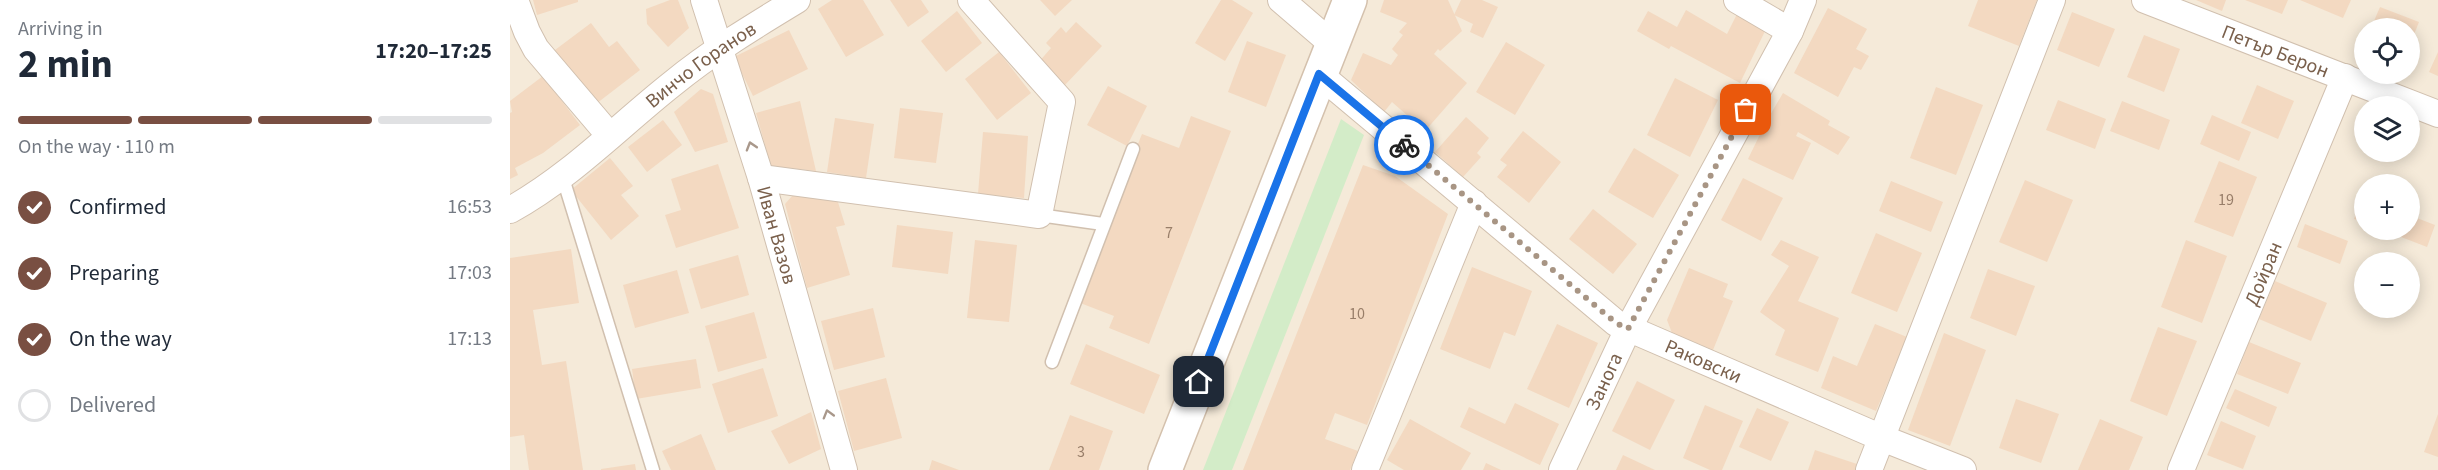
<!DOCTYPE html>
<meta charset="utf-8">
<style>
:root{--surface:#fff;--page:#f2f2f3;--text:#1f2937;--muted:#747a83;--line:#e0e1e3;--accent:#794f42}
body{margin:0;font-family:"Source Sans 3",sans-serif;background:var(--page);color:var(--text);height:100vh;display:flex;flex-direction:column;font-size:22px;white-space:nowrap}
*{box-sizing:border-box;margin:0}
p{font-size:20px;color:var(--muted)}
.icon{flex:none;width:33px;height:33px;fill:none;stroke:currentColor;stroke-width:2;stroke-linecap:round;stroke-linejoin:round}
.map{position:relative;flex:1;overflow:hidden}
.panel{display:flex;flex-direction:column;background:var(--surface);width:510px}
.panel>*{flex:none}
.buttons{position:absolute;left:1844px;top:18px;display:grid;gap:12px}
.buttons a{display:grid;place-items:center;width:66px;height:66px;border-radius:50%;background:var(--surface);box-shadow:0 3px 15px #0003;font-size:30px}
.pin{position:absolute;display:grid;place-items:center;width:51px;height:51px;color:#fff;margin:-26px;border-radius:12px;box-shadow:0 3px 9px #0006}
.courier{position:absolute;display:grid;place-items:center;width:60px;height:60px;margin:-30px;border:4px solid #1a73e8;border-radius:50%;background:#fff;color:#222;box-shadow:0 2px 8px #0007}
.headline em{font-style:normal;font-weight:700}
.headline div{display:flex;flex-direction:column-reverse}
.headline{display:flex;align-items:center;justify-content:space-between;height:102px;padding:0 18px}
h1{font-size:39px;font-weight:700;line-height:45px}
.bar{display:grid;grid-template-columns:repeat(4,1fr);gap:9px 6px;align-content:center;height:72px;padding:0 18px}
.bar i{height:8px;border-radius:4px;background:var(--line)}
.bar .selected{background:var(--accent)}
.bar p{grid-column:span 4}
ol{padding:0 18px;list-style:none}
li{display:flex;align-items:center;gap:18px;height:66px}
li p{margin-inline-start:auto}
li .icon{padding:6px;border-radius:50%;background:var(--accent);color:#fff;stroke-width:4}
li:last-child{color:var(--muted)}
li i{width:33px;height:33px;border:3px solid var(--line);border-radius:50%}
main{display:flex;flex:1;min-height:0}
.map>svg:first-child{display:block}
.residential{fill:#f5ead9;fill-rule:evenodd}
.green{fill:#d3ecc8}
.building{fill:#f3d9c1}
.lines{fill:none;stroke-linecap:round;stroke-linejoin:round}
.lane-casing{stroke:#d1c0af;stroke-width:15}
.street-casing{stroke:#d1c0af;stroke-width:28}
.secondary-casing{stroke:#d4c1ad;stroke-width:36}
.lane{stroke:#fff;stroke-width:12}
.street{stroke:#fff;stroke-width:26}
.secondary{stroke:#fff;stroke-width:33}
.oneway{stroke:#a9988b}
.done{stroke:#a89584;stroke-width:6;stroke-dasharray:0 10.8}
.route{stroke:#1a73e8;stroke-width:8}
.labels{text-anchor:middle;stroke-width:6;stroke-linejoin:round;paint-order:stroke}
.number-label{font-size:16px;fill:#987e69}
.street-label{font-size:20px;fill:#7a604c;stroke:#fffbf2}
</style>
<main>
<section class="panel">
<div class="headline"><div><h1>2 min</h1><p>Arriving in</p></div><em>17:20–17:25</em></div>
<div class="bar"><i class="selected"></i><i class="selected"></i><i class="selected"></i><i></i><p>On the way · 110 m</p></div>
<ol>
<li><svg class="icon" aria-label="check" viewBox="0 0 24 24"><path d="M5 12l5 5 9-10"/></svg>Confirmed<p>16:53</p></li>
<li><svg class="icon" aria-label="check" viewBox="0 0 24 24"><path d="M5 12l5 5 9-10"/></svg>Preparing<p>17:03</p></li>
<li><svg class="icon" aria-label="check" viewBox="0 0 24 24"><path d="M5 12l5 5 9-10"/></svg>On the way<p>17:13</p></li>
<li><i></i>Delivered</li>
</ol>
</section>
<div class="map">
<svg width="1928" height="470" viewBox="0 0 1928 470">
<rect width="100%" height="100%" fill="#fdf7eb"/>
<path class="residential" d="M 0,0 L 1928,0 L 1928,470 L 0,470 ZM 1854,28 L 1899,28 L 1899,74 L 1854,74 ZM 1854,106 L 1899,106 L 1899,152 L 1854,152 ZM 1854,184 L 1899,184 L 1899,230 L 1854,230 ZM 1854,262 L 1899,262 L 1899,308 L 1854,308 Z"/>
<path class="green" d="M 831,119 L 854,135 L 722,470 L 693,470 Z"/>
<g class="building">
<path d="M 23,0 L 68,0 L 68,2 L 27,15 Z"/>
<path d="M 160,0 L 168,0 L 179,28 L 158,47 L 137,24 L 136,9 Z"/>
<path d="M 322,0 L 353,0 L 374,35 L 336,57 L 308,9 Z"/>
<path d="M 380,0 L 411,0 L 419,12 L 398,27 Z"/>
<path d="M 530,0 L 562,0 L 545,16 Z"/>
<path d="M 711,0 L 722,0 L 743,13 L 715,61 L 685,43 Z"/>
<path d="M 874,0 L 938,0 L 952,31 L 930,51 L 928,49 L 924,54 L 957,83 L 915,131 L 882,102 L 874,112 L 841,80 L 853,53 L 881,65 L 888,55 L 882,49 L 893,35 L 889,32 L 897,23 L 870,12 Z"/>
<path d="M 951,0 L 972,0 L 988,7 L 973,38 L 960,32 L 963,24 L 944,15 Z"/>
<path d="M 1468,0 L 1527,0 L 1509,46 L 1458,26 Z"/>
<path d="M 1686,0 L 1716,0 L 1712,11 Z"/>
<path d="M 1735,0 L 1778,0 L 1772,14 Z"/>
<path d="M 1790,0 L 1841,0 L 1833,18 Z"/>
<path d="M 1870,7 L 1909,22 L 1899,47 L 1899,28 L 1861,28 Z"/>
<path d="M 1318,8 L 1357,29 L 1346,49 L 1359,56 L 1351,70 L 1344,67 L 1328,97 L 1284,73 Z"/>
<path d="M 1176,10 L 1217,34 L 1227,14 L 1256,29 L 1230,83 L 1161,46 L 1159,49 L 1127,31 L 1138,11 L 1167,27 Z"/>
<path d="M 447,11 L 472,43 L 436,72 L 411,41 Z"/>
<path d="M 1562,12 L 1605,29 L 1589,67 L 1547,50 Z"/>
<path d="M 566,22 L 592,46 L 553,87 L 528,63 L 541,48 L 536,43 L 551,27 L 556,33 Z"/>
<path d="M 81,23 L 99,47 L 107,41 L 130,70 L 82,107 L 41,53 Z"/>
<path d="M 279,30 L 298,69 L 243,96 L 224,57 Z"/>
<path d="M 1634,35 L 1670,49 L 1654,92 L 1617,77 Z"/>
<path d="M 737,41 L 776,55 L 756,107 L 718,92 Z"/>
<path d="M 996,42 L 1035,65 L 1005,115 L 966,92 Z"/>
<path d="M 489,52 L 521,93 L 487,120 L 455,79 Z"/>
<path d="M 1928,52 L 1928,76 L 1919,72 Z"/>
<path d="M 33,76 L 70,125 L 33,153 L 5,168 L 8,175 L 0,179 L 0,113 L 2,112 L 0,101 Z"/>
<path d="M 1165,78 L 1208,100 L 1180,157 L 1137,135 Z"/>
<path d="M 1747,85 L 1784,101 L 1768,139 L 1731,123 Z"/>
<path d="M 598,86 L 637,106 L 617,146 L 577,125 Z"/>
<path d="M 1426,87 L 1473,105 L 1446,175 L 1400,158 Z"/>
<path d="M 191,89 L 203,94 L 218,142 L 185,152 L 164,112 Z"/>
<path d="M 1273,93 L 1320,121 L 1318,125 L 1340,137 L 1328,155 L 1288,132 L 1286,136 L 1301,143 L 1283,180 L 1238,159 L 1256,122 Z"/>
<path d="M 1548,100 L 1596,119 L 1585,149 L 1536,130 Z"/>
<path d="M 290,101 L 306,171 L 261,166 L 246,113 Z"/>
<path d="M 1612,101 L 1660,120 L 1649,150 L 1600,131 Z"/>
<path d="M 390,108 L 433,113 L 426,163 L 384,158 Z"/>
<path d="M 1702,115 L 1741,132 L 1729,161 L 1690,144 Z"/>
<path d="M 681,116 L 721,131 L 639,344 L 599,328 L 604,316 L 565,301 L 632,134 L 669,148 Z"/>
<path d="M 956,117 L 979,138 L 967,153 L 971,157 L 953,177 L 925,152 Z"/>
<path d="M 325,118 L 364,124 L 356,178 L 317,172 Z"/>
<path d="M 153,120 L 172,145 L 137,172 L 118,147 Z"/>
<path d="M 1013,131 L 1051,162 L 1019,203 L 987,177 L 997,165 L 990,160 Z"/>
<path d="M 473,132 L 518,136 L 514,198 L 468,194 Z"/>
<path d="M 1124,148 L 1169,175 L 1143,218 L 1098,192 Z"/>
<path d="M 100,158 L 123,186 L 111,195 L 129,216 L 101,240 L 61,190 Z"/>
<path d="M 1709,161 L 1747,177 L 1723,237 L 1684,222 Z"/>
<path d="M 208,164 L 229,228 L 166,248 L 155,215 L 171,210 L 161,179 Z"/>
<path d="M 853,165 L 885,176 L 938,214 L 857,425 L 825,413 L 815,439 L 848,451 L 840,470 L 733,470 Z"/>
<path d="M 1233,178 L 1273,198 L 1251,241 L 1211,220 Z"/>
<path d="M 1515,180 L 1563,200 L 1537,262 L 1489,242 Z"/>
<path d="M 1381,181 L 1433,202 L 1421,232 L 1369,211 Z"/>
<path d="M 283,195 L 327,199 L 335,225 L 326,227 L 340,275 L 297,288 L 275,204 Z"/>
<path d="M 1852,197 L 1854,197 L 1854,222 L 1844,219 Z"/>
<path d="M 1083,209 L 1127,244 L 1103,274 L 1059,239 Z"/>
<path d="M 1899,215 L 1925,225 L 1917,247 L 1873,230 L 1899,230 Z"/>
<path d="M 1795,224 L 1838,241 L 1830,264 L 1787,247 Z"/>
<path d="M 387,225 L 443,232 L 438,274 L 382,267 Z"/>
<path d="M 1366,233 L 1412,253 L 1387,312 L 1341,293 Z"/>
<path d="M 465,240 L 507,245 L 499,322 L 457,318 Z"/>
<path d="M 1271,240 L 1309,257 L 1288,301 L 1329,318 L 1308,372 L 1265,355 L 1275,330 L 1250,312 L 1279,266 L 1261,255 Z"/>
<path d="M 1676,240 L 1717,256 L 1692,323 L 1651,307 Z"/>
<path d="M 61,249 L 69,303 L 23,310 L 32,365 L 56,361 L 73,470 L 19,470 L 14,435 L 0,437 L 0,258 Z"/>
<path d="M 228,255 L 239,295 L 191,309 L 179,269 Z"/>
<path d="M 962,267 L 1022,291 L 1005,336 L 994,332 L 980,369 L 930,349 Z"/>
<path d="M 1179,268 L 1218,284 L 1213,297 L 1223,301 L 1203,350 L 1162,333 L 1157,320 Z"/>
<path d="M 1478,269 L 1525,286 L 1506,336 L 1460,318 Z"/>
<path d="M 167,270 L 179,313 L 125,328 L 113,285 Z"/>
<path d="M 1765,281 L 1817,303 L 1801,341 L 1749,319 Z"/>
<path d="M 363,308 L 375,357 L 324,370 L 311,321 Z"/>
<path d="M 244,312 L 257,358 L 208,372 L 195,326 Z"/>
<path d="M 1047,324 L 1088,343 L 1059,408 L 1017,389 Z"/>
<path d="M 1365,324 L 1397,337 L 1366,411 L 1311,388 L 1323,356 L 1347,366 Z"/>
<path d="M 1648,327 L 1687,341 L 1657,416 L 1620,401 Z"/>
<path d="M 1434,333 L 1476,350 L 1440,446 L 1398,430 Z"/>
<path d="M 1739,342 L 1791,363 L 1778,394 L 1727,374 Z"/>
<path d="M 576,344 L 650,375 L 634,414 L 560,384 Z"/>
<path d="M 186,359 L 191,388 L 126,399 L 122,369 Z"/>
<path d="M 253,368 L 268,416 L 218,433 L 202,384 Z"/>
<path d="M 376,378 L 392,438 L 344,451 L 328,391 Z"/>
<path d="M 1127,381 L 1165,400 L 1140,450 L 1102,431 Z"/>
<path d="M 1725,389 L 1767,407 L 1759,427 L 1716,408 Z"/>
<path d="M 1506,399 L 1549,414 L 1531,463 L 1489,448 Z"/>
<path d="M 1005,403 L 1049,424 L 1030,465 L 950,427 L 959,407 L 995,424 Z"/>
<path d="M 1195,405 L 1233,421 L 1212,470 L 1200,470 L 1173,458 Z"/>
<path d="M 1247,408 L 1279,422 L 1261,461 L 1229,447 Z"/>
<path d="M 301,412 L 311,449 L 279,464 L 261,431 Z"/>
<path d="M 1928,414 L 1928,457 L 1914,452 Z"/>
<path d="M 560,415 L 603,431 L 589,470 L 539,470 Z"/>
<path d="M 900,419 L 961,453 L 951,470 L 894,470 L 877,460 Z"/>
<path d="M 1590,419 L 1633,437 L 1619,470 L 1568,470 Z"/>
<path d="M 1711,421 L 1746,436 L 1733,469 L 1697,455 Z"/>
<path d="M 191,434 L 206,470 L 161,470 L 152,451 Z"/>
<path d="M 1305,450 L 1347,464 L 1345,470 L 1298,470 Z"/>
<path d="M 1113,455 L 1145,470 L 1106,470 Z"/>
<path d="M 422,460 L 449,470 L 419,470 Z"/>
<path d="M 976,463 L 991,470 L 973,470 Z"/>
<path d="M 125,464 L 126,470 L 91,470 L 91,469 Z"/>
</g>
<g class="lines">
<defs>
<g id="lane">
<path d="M 52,175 L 143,470"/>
<path d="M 529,215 L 593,224"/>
<path d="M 542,362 L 623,149"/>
</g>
<g id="street">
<path d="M 5,0 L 17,32 L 26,49 L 100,136"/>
<path id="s1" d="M 194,0 L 251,178 L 334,470"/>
<path d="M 771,0 L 821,43"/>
<path id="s2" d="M 1635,0 L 1928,114"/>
<path d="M 1280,31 L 1293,0"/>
<path id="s3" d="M 809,74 L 1106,323 L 1372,438 L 1453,470"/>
<path d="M 251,178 L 529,215 L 552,102 L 461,0"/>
<path id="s4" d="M 0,210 C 60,177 109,126 162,84 C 201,52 244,26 287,0"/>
<path d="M 855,470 L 964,203"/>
<path id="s5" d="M 1052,470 L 1118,329 L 1280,31 L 1227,0"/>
<path d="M 1359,470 L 1542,0"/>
<path id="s6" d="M 1671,470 L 1835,77"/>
</g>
<path id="secondary" d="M 655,470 L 840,0"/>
</defs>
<use href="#lane" class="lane-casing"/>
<use href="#street" class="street-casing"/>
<use href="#secondary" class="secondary-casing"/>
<use href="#lane" class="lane"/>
<use href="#street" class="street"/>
<use href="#secondary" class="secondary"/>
</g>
<defs><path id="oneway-chevron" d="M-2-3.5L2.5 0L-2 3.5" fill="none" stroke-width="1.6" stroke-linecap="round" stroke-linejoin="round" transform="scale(1.5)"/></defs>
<g class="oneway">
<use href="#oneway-chevron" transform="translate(241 146) rotate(-107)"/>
<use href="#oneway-chevron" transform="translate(318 414) rotate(-106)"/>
</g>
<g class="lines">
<path class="done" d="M 894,145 L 1106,323 L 1118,329 L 1236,110"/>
<path class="route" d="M 689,382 L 809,74 L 894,145"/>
</g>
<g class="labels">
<g class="number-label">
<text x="1716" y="205">19</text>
<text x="659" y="238">7</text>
<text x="847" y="319">10</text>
<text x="571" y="457">3</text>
</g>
<g class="street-label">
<text dy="7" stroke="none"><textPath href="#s2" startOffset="140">Петър Берон</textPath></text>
<text dy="7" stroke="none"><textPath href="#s4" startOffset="240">Винчо Горанов</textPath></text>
<text dy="7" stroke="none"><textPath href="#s1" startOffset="246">Иван Вазов</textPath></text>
<text dy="7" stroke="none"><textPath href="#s6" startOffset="213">Дойран</textPath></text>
<text dy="7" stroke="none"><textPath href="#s3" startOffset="483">Раковски</textPath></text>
<text dy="7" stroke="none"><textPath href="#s5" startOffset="98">Занога</textPath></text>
</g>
</g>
</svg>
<div class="buttons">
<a><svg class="icon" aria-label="locate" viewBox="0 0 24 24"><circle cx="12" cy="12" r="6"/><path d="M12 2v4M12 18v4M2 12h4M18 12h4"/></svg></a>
<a><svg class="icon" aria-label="layers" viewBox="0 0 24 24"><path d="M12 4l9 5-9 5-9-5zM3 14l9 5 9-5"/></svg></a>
<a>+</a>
<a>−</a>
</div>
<div class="pin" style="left:1236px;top:110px;background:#ea580c"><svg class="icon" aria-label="bag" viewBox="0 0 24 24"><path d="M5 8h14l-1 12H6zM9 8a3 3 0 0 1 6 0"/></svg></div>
<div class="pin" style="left:689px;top:382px;background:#1f2937"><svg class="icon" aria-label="home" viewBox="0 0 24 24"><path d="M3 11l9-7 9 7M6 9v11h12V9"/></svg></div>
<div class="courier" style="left:894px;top:145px"><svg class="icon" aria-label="bike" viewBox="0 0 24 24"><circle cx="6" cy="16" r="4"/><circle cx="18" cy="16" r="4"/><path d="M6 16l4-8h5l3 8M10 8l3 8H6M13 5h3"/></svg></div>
</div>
</main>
